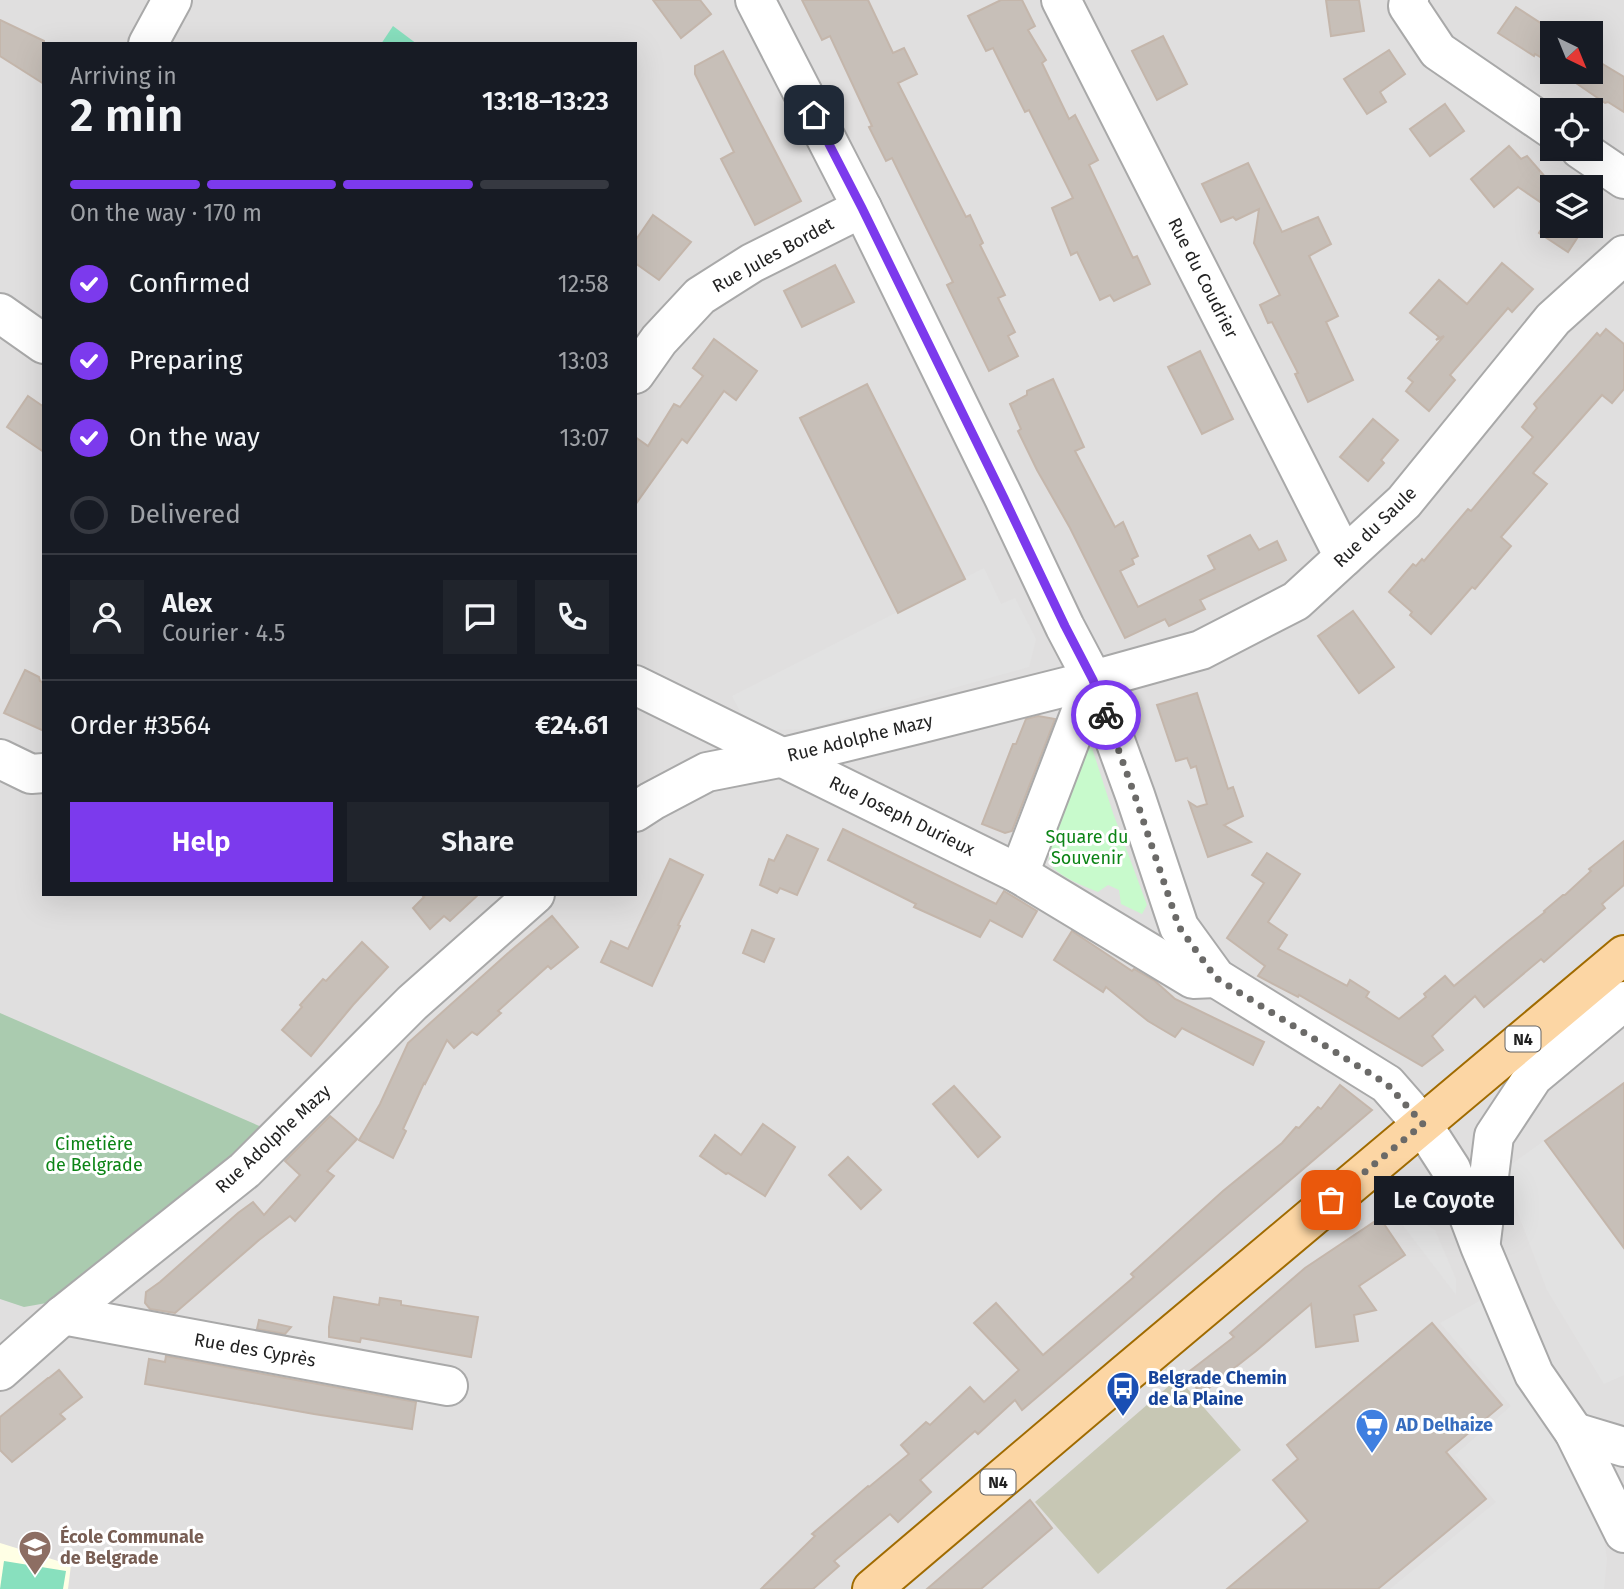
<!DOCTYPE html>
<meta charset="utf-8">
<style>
:root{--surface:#171b24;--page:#20242c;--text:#f1f3f6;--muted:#9ea1a6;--line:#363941;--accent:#7c3aed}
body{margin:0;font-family:"Fira Sans",sans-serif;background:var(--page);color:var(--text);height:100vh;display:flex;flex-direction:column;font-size:26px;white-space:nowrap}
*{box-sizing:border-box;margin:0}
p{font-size:23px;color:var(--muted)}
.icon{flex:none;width:38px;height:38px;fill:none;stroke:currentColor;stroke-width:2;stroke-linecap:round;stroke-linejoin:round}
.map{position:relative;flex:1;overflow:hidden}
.details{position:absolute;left:42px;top:42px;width:595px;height:854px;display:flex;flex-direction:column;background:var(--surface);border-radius:0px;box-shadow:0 7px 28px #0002}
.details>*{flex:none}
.needle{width:46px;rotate:137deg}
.tools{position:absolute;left:1540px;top:21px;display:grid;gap:14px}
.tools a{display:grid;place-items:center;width:63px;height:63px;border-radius:0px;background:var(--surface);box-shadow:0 7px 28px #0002;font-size:35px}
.pin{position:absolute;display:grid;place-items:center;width:60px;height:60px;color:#fff;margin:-30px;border-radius:14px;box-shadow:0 4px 10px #0006}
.courier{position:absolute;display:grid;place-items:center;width:70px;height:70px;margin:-35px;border:5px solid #7c3aed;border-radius:50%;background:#fff;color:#222;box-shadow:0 2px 9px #0007}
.bubble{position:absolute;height:49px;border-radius:0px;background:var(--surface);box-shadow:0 7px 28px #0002;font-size:23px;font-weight:600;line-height:49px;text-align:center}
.overview em{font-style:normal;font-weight:600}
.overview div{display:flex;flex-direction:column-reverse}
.overview{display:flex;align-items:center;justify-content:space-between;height:119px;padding:0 28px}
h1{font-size:46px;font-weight:600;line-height:52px}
.bar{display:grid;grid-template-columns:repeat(4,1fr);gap:10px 7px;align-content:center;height:84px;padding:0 28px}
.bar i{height:9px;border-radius:5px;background:var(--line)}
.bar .selected{background:var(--accent)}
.bar p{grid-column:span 4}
.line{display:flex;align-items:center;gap:18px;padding:0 28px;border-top:2px solid var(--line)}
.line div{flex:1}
.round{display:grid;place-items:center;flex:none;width:74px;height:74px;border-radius:0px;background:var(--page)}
ol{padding:0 28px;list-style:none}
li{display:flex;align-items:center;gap:21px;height:77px}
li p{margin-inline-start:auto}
li .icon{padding:7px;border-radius:50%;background:var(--accent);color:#fff;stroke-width:4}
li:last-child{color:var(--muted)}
li i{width:38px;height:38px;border:4px solid var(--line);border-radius:50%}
.action{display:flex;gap:14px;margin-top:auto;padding:14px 28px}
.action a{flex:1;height:80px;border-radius:0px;background:var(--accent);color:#fff;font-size:28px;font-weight:600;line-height:80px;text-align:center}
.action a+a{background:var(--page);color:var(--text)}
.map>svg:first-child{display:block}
.residential{fill:#e0dfdf;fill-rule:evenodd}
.education{fill:#ffffe5}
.construction{fill:#c7c7b4}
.cemetery{fill:#aacbaf}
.park{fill:#c8facc}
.pitch{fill:#88e0be}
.parking{fill:#e2e2e2}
.building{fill:#c7bfb8;stroke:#c4b6ab;stroke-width:2}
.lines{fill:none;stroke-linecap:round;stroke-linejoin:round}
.minor-casing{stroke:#a9a9a9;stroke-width:42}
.major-casing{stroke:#a06b00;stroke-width:42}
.minor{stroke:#fff;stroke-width:38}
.major{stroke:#fcd6a4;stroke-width:38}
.done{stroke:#6b6a68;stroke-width:7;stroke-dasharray:0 12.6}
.route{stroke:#7c3aed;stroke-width:9}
.labels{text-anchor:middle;stroke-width:6;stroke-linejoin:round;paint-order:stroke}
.shield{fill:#fff;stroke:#646464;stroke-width:2}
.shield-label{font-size:16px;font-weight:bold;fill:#222}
.street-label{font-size:18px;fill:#222;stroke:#fff}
.park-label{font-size:18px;fill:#0c8416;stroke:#fff}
.transit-label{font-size:18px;font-weight:bold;fill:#164399;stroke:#fff;text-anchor:start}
.shop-label{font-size:18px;font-weight:bold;fill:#366cbe;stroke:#fff;text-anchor:start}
.education-label{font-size:18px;font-weight:bold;fill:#785e54;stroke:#fff;text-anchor:start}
</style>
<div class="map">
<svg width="1624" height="1589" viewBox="0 0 1624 1589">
<rect width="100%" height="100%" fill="#f2efe9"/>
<path class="residential" d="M 0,0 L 1624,0 L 1624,1589 L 0,1589 ZM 1552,33 L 1591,33 L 1591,72 L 1552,72 ZM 44,44 L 635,44 L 635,894 L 44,894 ZM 1552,110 L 1591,110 L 1591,149 L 1552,149 ZM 1552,187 L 1591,187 L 1591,226 L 1552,226 Z"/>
<path class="education" d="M 0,1543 L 71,1565 L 68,1589 L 0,1589 Z"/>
<path class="construction" d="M 1178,1378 L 1241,1450 L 1098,1574 L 1035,1502 Z"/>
<path class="cemetery" d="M 0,1013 L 264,1128 L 251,1149 L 58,1301 L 24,1307 L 0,1299 Z"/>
<path class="park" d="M 1092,748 L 1113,813 L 1147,905 L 1142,914 L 1121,904 L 1119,890 L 1108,885 L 1098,892 C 1086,887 1054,875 1050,862 C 1048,858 1050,850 1050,845 L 1086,749 Z"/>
<g class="pitch">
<path d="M 393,26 L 417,44 L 381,44 Z"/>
<path d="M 4,1561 L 66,1571 L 63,1589 L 0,1589 Z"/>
</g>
<g class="parking">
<path d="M 984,568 L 1001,604 L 1015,598 L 1036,639 L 1029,667 L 807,729 L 773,730 L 755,723 L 741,713 L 732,696 Z"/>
<path d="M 1624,1083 L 1624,1375 L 1604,1384 L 1547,1290 L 1502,1171 Z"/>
<path d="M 1412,1216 L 1435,1230 L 1456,1279 L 1456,1295 L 1401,1223 Z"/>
<path d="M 1483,1299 L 1509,1369 L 1565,1448 L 1600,1514 L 1607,1559 L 1604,1589 L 1390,1589 L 1496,1502 L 1455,1455 L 1511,1406 L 1440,1323 Z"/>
</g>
<g class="building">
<path d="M 653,0 L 700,0 L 711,14 L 681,38 Z"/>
<path d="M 802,0 L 868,0 L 893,53 L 904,48 L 917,74 L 898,83 L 966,217 L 970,215 L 983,243 L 980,245 L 1005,295 L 998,298 L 1015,332 L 1008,336 L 1018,356 L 989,371 L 947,285 L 953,282 L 918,211 L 892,158 L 886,161 L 869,127 L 872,126 L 830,36 L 822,40 Z"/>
<path d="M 1001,0 L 1022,0 L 1035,26 L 1028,30 L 1046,60 L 1042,63 L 1069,119 L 1075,115 L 1098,160 L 1089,165 L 1133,258 L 1137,256 L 1150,284 L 1114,301 L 1110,295 L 1100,300 L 1077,252 L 1071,255 L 1052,208 L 1073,198 L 1029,110 L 1025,112 L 993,48 L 986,51 L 968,16 Z"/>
<path d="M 1326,0 L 1359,0 L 1364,31 L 1331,36 Z"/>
<path d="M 1516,7 L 1556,33 L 1552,33 L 1552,64 L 1535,54 L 1534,56 L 1498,33 Z"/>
<path d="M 0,20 L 44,41 L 44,84 L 0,56 Z"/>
<path d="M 1163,36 L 1187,84 L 1157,100 L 1132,51 Z"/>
<path d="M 1389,50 L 1405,74 L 1380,92 L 1386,102 L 1367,114 L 1344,79 Z"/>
<path d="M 723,51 L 801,201 L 755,225 L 721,159 L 734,152 L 695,74 L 695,66 Z"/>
<path d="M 1591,57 L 1624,77 L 1624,112 L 1608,102 L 1605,103 L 1573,81 L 1575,78 L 1565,72 L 1591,72 Z"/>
<path d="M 1445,104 L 1464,131 L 1430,156 L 1410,129 Z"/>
<path d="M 1509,146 L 1521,159 L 1527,156 L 1554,187 L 1552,187 L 1552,210 L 1518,187 L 1494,207 L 1471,179 Z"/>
<path d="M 1248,163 L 1282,232 L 1318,217 L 1331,244 L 1309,256 L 1338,316 L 1326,322 L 1353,380 L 1308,402 L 1295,374 L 1298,373 L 1272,322 L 1268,323 L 1260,305 L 1280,295 L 1254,243 L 1259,209 L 1236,220 L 1233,217 L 1221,222 L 1202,184 Z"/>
<path d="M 1552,212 L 1552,226 L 1585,226 L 1568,252 L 1539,233 Z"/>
<path d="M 653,215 L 691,242 L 659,280 L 635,263 L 635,241 Z"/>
<path d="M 1502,263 L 1533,289 L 1512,312 L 1508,308 L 1450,375 L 1455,380 L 1429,411 L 1406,391 L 1413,382 L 1408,378 L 1444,336 L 1436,340 L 1439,337 L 1410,313 L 1439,280 L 1467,304 Z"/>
<path d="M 835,265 L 854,302 L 802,327 L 784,291 Z"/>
<path d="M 1606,329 L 1624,344 L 1624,389 L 1612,403 L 1602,395 L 1533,473 L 1547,484 L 1501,537 L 1511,546 L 1475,589 L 1472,587 L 1431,634 L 1410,615 L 1412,612 L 1389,592 L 1413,564 L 1416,566 L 1422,559 L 1424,561 L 1468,509 L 1471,511 L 1533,437 L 1522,427 L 1537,408 L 1534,404 L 1597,333 L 1600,336 Z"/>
<path d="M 714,339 L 757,371 L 736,400 L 724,391 L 687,443 L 682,439 L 635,505 L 635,437 L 648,446 L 674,404 L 680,407 L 703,376 L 693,368 Z"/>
<path d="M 1200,351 L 1233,419 L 1202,434 L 1168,367 Z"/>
<path d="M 1053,379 L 1084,447 L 1075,451 L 1115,527 L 1123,522 L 1138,556 L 1132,559 L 1134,564 L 1120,571 L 1138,607 L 1215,569 L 1208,556 L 1250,535 L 1259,550 L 1277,541 L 1286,560 L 1200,600 L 1205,609 L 1169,626 L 1165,619 L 1125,638 L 1070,528 L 1037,470 L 1018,431 L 1021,429 L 1010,404 L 1027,395 L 1027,391 Z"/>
<path d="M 867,384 L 965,579 L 898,613 L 800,418 Z"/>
<path d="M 28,396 L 44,407 L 44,452 L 7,427 Z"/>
<path d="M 1373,419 L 1398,440 L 1381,460 L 1384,463 L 1368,481 L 1340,457 Z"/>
<path d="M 1353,611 L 1394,667 L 1359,693 L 1318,636 Z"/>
<path d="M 25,670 L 39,677 L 40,681 L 44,683 L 44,731 L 4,713 Z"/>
<path d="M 1197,693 L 1228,789 L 1233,787 L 1243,816 L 1224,825 L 1251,842 L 1208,857 L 1189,802 L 1197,807 L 1207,804 L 1196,766 L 1191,768 L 1187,758 L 1176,761 L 1157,705 Z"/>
<path d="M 1038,716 L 1055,719 L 1012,831 L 1005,833 L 982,824 L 1013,744 L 1016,744 L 1026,719 Z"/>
<path d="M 843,829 L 996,904 L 1004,891 L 1037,911 L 1022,937 L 990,920 L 980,937 L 914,907 L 916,904 L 828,860 Z"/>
<path d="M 787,835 L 818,849 L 797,895 L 780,888 L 777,893 L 760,885 L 769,859 L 774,861 Z"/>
<path d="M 1624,841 L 1624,885 L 1602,904 L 1605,908 L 1544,962 L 1541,959 L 1484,1007 L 1475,996 L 1432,1036 L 1443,1050 L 1422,1066 L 1299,995 L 1298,997 L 1258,976 L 1265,966 L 1227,938 L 1264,883 L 1252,875 L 1267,853 L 1300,874 L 1268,922 L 1287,935 L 1278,949 L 1347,986 L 1350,980 L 1369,992 L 1366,997 L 1399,1019 L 1426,997 L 1424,994 L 1445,976 L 1454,986 L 1507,942 L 1545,912 L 1544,911 L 1563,895 L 1565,895 L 1591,871 L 1589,869 Z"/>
<path d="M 670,859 L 703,875 L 678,925 L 680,926 L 652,986 L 601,962 L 611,941 L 628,949 Z"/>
<path d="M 421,894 L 479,894 L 450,921 L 444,916 L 430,929 L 413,908 L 424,897 Z"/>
<path d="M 552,916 L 578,947 L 551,969 L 548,966 L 498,1011 L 501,1013 L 477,1035 L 472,1032 L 454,1048 L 447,1040 L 425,1084 L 424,1083 L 403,1129 L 406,1131 L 393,1158 L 359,1140 L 380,1104 L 408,1043 L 507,954 Z"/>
<path d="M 752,930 L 774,939 L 764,962 L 743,953 Z"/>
<path d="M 1072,931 L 1132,971 L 1134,969 L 1155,981 L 1175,999 L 1264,1042 L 1253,1065 L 1182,1028 L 1175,1037 L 1148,1021 L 1106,987 L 1103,992 L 1054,960 Z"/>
<path d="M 362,942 L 388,967 L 353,1005 L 311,1056 L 282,1030 L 302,1007 L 300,1005 L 323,979 L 326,981 Z"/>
<path d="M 1624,1083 L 1624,1248 L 1545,1141 Z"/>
<path d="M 1340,1085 L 1372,1110 L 1022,1410 L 1015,1400 L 978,1434 L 975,1431 L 920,1480 L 931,1492 L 898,1522 L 890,1514 L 834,1561 L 839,1566 L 813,1589 L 761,1589 L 815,1536 L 812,1534 L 868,1486 L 869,1487 L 909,1454 L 901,1445 L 926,1422 L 930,1425 L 970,1387 L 984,1402 L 1019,1370 L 974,1323 L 996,1303 L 1043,1355 L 1134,1277 L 1131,1274 L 1223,1191 L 1282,1143 L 1296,1127 L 1299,1128 L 1318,1107 L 1321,1109 Z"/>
<path d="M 954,1086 L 1000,1137 L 978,1157 L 933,1104 Z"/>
<path d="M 330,1116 L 357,1139 L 327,1171 L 334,1176 L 295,1221 L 290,1216 L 259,1240 L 175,1313 L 150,1309 L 145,1303 L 146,1292 L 160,1282 L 238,1213 L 253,1202 L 264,1215 L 300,1175 L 285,1161 Z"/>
<path d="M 763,1124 L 795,1147 L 765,1196 L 728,1173 L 726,1174 L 700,1156 L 715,1135 L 741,1155 Z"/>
<path d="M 848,1157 L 881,1190 L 861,1209 L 829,1175 Z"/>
<path d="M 1380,1218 L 1405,1255 L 1359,1286 L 1376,1310 L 1354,1315 L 1358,1341 L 1316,1347 L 1311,1304 L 1256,1351 L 1201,1394 L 1186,1374 L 1234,1337 L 1230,1333 L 1305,1268 Z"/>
<path d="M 334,1297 L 379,1305 L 380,1298 L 401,1301 L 401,1305 L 478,1317 L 471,1357 L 361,1338 L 360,1342 L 329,1337 L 329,1327 Z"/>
<path d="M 259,1320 L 291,1327 L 285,1334 L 257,1329 Z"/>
<path d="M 1432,1323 L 1502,1405 L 1446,1452 L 1486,1499 L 1378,1589 L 1227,1589 L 1308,1521 L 1273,1480 L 1298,1459 L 1287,1445 Z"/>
<path d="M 166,1356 L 416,1402 L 412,1429 L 314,1414 L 145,1384 L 149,1359 L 165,1362 Z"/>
<path d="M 59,1370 L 82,1397 L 60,1414 L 65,1419 L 12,1462 L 0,1450 L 0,1417 L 48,1378 L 49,1378 Z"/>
<path d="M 1030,1500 L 1052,1528 L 1037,1541 L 981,1589 L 927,1589 Z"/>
</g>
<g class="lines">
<defs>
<g id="minor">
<path d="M 755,0 L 862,208 L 1004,498 L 1065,627 L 1093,680 L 1135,795 L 1179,927 L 1216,978 L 1387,1084 L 1422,1124 L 1451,1169 L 1480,1246 L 1534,1374 L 1574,1432 L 1624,1533"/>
<path d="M 1061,0 L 1344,557"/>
<path d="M 1409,0 L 1408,6 L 1438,51 L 1552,129"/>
<path d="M 148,44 L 172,0"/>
<path d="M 1580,149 L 1624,179"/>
<path d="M 0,313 L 44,344"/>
<path d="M 635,374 L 659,340 L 700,296 L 752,263 L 862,208"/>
<path d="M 635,685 L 1019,874 L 1193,979 L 1216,978"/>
<path d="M 0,759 L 31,774 L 44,773"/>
<path d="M 635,812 L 652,801 L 707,772 L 784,757 L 918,724 L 1093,680 L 1201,650 L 1296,601 L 1404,502 L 1553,319 L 1624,255"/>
<path d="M 1019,874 L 1093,680"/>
<path d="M 1481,1241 L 1494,1136 L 1533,1077 L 1624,1001"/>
<path d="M 63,1315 L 448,1386"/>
<path d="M 0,1371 L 63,1315 L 245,1170 L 412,1003 L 535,894"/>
<path d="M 1574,1432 L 1624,1447"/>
</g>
<path id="major" d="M 872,1589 L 1124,1375 L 1624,955"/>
</defs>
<use href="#minor" class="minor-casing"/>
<use href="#major" class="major-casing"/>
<use href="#minor" class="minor"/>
<use href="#major" class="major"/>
</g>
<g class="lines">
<path class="done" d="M 1106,715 L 1135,796 L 1179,927 L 1216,978 L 1387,1084 L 1423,1124 L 1331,1200"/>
<path class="route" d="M 814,115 L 862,208 L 1004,498 L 1065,626 L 1093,680 L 1106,715"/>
</g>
<defs>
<symbol id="bus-pin" viewBox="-11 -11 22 30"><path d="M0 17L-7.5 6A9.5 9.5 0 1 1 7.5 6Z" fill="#1a4fb4" stroke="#fff"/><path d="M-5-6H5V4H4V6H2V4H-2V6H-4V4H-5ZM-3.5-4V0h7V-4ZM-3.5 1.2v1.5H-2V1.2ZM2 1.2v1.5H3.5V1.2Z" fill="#fff"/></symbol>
<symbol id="supermarket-pin" viewBox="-11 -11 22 30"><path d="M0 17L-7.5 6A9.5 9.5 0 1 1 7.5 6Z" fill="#3f7fe0" stroke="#fff"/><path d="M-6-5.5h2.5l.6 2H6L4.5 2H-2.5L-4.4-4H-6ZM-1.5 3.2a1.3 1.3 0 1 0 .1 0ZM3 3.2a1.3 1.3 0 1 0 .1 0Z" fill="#fff"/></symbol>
<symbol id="school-pin" viewBox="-11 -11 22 30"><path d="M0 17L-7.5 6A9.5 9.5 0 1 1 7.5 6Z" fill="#8d6e63" stroke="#fff"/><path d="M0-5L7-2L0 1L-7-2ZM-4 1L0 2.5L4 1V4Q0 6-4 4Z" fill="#fff"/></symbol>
</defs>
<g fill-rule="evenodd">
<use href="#bus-pin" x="1104" y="1369" width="38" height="52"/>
<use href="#supermarket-pin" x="1353" y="1406" width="38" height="52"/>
<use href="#school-pin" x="16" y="1528" width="38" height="52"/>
</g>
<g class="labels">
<g class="shield">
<rect x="1505.5" y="1026.5" width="35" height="25" rx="5"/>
<rect x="980.5" y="1469.5" width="35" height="25" rx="5"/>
</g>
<g class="shield-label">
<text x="1523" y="1045">N4</text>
<text x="998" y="1488">N4</text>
</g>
<g class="street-label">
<text transform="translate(773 255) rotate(-29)" y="6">Rue Jules Bordet</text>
<text transform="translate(1203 278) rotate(63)" y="6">Rue du Coudrier</text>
<text transform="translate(1375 527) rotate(-44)" y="6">Rue du Saule</text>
<text transform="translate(860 738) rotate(-14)" y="6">Rue Adolphe Mazy</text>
<text transform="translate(902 816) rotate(26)" y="6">Rue Joseph Durieux</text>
<text transform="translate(273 1139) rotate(-43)" y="6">Rue Adolphe Mazy</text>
<text transform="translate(255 1350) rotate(10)" y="6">Rue des Cyprès</text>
</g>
<g class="park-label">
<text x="1087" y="843">Square du<tspan x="1087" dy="21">Souvenir</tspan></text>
<text x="94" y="1150">Cimetière<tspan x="94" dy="21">de Belgrade</tspan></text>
</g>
<g class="transit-label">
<text x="1148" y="1384">Belgrade Chemin<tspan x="1148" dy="21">de la Plaine</tspan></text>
</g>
<g class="shop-label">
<text x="1396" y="1431">AD Delhaize</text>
</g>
<g class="education-label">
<text x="60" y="1543">École Communale<tspan x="60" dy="21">de Belgrade</tspan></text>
</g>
</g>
</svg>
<div class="tools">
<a><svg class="needle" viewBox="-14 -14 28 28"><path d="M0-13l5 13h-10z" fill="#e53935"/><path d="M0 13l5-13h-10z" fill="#9ea1a6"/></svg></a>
<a><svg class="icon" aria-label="locate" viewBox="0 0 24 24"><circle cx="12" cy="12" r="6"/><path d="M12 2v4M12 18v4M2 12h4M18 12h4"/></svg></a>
<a><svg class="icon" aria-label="layers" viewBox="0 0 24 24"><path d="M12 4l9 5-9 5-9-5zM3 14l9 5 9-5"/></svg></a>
</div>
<div class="pin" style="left:1331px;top:1200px;background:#ea580c"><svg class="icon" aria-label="bag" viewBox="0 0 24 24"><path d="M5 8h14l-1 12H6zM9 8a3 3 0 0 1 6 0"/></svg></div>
<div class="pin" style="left:814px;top:115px;background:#1f2937"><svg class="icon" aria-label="home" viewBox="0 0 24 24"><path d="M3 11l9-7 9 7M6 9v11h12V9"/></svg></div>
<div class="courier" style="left:1106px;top:715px"><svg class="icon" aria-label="bike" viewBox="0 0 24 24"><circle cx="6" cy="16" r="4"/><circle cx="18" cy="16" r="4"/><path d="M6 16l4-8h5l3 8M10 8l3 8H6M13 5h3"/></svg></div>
<div class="bubble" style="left:1374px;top:1176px;width:140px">Le Coyote</div>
<section class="details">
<div class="overview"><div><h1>2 min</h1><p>Arriving in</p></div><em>13:18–13:23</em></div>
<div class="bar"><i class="selected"></i><i class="selected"></i><i class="selected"></i><i></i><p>On the way · 170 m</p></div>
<ol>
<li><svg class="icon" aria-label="check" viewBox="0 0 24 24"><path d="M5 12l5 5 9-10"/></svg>Confirmed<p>12:58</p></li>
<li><svg class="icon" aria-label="check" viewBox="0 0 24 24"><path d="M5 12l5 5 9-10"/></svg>Preparing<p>13:03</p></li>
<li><svg class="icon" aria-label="check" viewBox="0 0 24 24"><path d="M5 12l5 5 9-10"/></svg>On the way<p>13:07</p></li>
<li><i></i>Delivered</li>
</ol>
<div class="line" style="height:126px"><a class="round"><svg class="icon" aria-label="person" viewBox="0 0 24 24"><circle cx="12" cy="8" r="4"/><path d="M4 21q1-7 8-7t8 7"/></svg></a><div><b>Alex</b><p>Courier · 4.5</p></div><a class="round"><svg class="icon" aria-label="chat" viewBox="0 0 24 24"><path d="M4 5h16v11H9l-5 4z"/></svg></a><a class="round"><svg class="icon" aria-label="phone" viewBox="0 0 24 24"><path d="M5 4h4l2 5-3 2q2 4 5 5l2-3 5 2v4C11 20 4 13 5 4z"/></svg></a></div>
<div class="line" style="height:91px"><div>Order #3564</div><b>€24.61</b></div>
<div class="action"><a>Help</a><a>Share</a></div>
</section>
</div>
